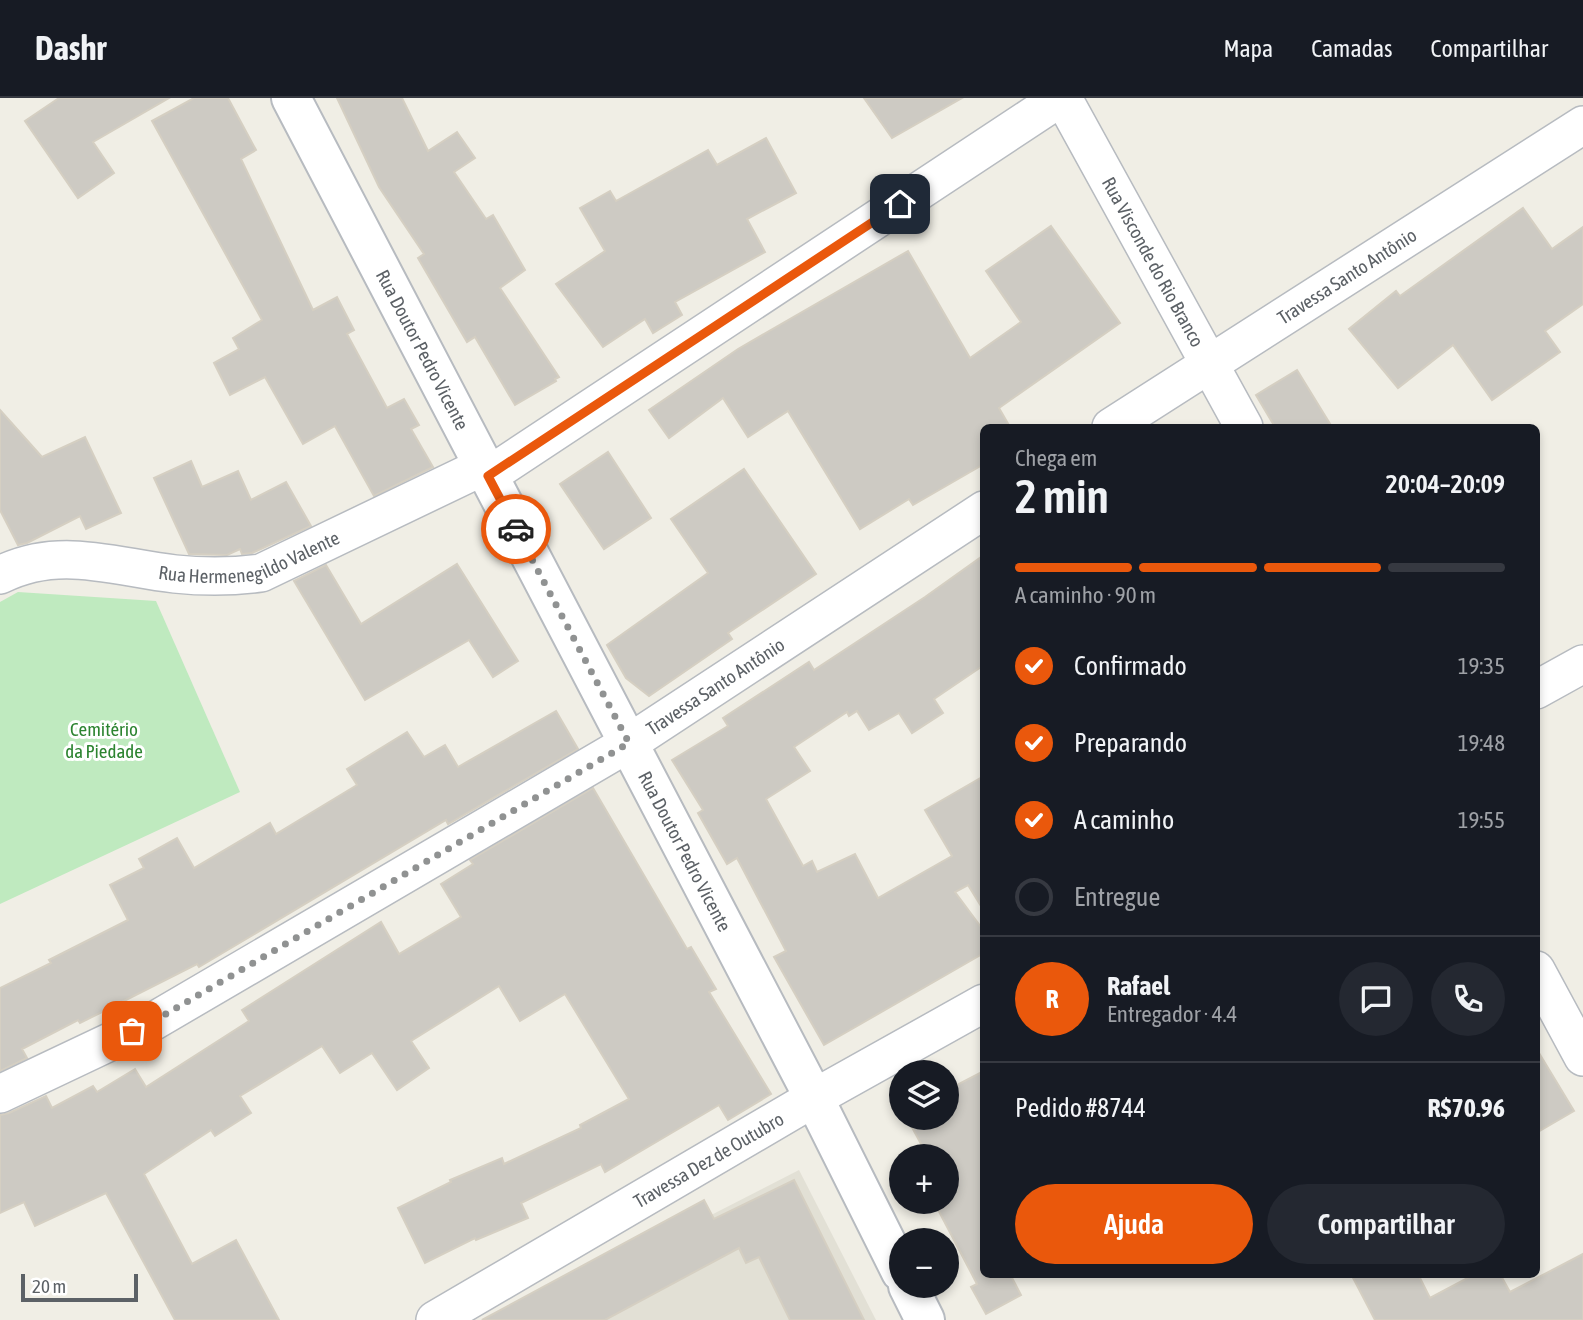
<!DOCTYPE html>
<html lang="pt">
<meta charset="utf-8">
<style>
:root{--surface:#171b24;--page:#242831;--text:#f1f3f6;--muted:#9ea1a6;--line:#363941;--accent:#ea580c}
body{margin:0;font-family:"Asap Condensed",sans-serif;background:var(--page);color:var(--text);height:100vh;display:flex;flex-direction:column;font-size:26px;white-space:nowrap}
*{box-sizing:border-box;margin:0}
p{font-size:23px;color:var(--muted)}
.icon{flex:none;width:38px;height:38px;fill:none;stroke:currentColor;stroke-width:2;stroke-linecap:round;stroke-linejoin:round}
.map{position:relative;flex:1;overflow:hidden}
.sheet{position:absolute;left:980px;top:326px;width:560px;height:854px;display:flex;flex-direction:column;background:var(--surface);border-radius:10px;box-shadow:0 4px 10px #0003}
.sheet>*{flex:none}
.tools{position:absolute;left:889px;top:962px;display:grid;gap:14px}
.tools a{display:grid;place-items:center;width:70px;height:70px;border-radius:50%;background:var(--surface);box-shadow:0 4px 10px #0003;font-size:35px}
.scale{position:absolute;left:21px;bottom:18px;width:117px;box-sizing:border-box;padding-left:7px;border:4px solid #5c6166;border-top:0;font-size:19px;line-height:24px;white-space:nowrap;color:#5c6166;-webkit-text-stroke:5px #fff;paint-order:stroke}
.pin{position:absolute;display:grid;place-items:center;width:60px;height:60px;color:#fff;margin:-30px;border-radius:14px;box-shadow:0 4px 10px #0006}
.courier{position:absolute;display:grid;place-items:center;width:70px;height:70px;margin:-35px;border:5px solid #ea580c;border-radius:50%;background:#fff;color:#222;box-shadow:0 2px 9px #0007}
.headline em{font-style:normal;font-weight:600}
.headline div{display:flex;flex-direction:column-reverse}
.headline{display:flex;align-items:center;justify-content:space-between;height:119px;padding:0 35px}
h1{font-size:46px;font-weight:600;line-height:52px}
.bar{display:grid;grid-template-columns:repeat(4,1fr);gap:10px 7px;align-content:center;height:84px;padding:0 35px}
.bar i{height:9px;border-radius:5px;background:var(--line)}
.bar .current{background:var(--accent)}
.bar p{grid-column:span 4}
.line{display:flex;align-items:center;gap:18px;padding:0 35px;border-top:2px solid var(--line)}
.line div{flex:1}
.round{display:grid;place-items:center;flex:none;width:74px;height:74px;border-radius:37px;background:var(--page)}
ol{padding:0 35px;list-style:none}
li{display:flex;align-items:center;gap:21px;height:77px}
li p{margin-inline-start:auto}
li .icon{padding:7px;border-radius:50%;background:var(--accent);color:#fff;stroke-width:4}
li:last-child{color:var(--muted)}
li i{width:38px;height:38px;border:4px solid var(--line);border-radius:50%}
.button{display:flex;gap:14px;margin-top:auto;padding:14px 35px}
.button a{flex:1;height:80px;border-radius:42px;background:var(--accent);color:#fff;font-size:28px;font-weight:600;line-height:80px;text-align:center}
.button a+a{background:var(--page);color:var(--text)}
header{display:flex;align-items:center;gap:42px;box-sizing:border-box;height:98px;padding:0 35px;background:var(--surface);border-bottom:2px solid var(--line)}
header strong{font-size:33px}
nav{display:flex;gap:38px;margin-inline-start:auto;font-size:24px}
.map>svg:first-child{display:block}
.education{fill:#e2e0d5}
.green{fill:#bfeabf}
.building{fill:#cdcac3;stroke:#d5cfc2;stroke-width:2}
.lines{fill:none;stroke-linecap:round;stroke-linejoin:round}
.minor-casing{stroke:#b7bbc0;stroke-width:40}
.tertiary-casing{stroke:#b7bbc0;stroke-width:42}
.minor{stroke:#fff;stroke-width:37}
.tertiary{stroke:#fff;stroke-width:38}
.done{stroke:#909292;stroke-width:7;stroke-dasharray:0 12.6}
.route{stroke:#ea580c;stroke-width:9}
.labels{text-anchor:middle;stroke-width:6;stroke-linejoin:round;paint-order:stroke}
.street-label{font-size:19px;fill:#5c6166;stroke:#fff}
.park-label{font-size:19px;fill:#2d8431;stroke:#fff}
</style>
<header>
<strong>Dashr</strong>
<nav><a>Mapa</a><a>Camadas</a><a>Compartilhar</a></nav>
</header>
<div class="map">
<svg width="1583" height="1222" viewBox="0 0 1583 1222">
<rect width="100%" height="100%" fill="#f0eee5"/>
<path class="education" d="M 799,1072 L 876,1222 L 506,1222 Z"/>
<path class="green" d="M 18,494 L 156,503 L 240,694 L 0,806 L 0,504 Z"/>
<g class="building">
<path d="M 59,0 L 169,0 L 93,44 L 114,75 L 78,100 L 25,23 Z"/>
<path d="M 194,0 L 228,0 L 256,52 L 241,61 L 313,212 L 337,199 L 354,232 L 347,236 L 387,310 L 404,301 L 419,327 L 411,331 L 433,369 L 374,398 L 335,328 L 303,346 L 265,279 L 230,297 L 214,265 L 239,251 L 233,240 L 262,222 L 152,23 Z"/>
<path d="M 337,0 L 402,0 L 428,53 L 457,34 L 475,60 L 454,74 L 486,121 L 493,117 L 525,172 L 500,190 L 559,279 L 555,281 L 556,283 L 515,307 L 475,239 L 467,244 L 418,160 L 424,156 L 379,89 Z"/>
<path d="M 864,0 L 962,0 L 892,40 Z"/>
<path d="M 766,40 L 796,95 L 747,121 L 765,154 L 675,204 L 682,217 L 653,235 L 645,221 L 603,249 L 556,186 L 605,153 L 580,110 L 610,93 L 616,103 L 708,52 L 717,67 Z"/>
<path d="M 1523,110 L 1552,151 L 1583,129 L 1583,206 L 1545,233 L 1560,254 L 1492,302 L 1453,247 L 1398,290 L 1349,231 L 1396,193 L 1400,198 Z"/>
<path d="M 1051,128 L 1120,225 L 999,310 L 1010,329 L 984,329 L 984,366 L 913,407 L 909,401 L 860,431 L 788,313 L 748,339 L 723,300 L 669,340 L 649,312 L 738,251 L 908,153 L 970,260 L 1021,224 L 986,173 Z"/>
<path d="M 1297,272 L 1332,329 L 1275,329 L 1256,297 Z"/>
<path d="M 0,312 L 42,359 L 85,339 L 121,415 L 86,431 L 80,418 L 27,445 L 18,447 L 0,412 Z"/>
<path d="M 608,354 L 651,420 L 604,451 L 560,386 Z"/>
<path d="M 191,363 L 202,389 L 238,373 L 251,402 L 286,384 L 311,428 L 252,455 L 242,456 L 240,451 L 227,457 L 189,456 L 154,380 Z"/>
<path d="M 744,371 L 816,476 L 728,535 L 732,541 L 649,598 L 626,580 L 607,547 L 708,475 L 671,421 Z"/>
<path d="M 984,457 L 984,567 L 934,601 L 943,615 L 912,635 L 899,615 L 869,632 L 857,613 L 849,618 L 847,614 L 794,649 L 810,673 L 766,701 L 803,768 L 812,763 L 817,774 L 855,756 L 878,800 L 952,758 L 925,712 L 984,678 L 984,813 L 968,787 L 955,794 L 984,833 L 984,855 L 824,947 L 774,859 L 786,853 L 737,760 L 727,766 L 698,715 L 703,712 L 672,662 L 728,628 L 723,620 L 809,564 L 814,572 L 925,499 Z"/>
<path d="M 457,466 L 518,563 L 493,579 L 469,542 L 365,602 L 294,483 L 326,467 L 361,526 Z"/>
<path d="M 556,613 L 578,651 L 448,726 L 446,722 L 199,869 L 197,866 L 110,910 L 80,925 L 78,922 L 22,951 L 27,960 L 0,973 L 0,890 L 51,865 L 49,862 L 128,822 L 110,787 L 144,770 L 139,761 L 177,740 L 194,770 L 270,725 L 276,736 L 357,687 L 347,671 L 407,634 L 424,659 L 445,647 L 458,669 Z"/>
<path d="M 593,690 L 687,851 L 691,849 L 716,891 L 709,894 L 771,996 L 728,1022 L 719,1007 L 605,1074 L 601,1066 L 521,1105 L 528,1120 L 476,1142 L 475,1140 L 425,1165 L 398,1110 L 451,1084 L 450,1082 L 502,1060 L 504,1066 L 581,1030 L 580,1027 L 629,1001 L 565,896 L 520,923 L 499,888 L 411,943 L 429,970 L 397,992 L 372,955 L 340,975 L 322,948 L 240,998 L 251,1015 L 215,1038 L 211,1032 L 144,1076 L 192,1166 L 236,1142 L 279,1222 L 175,1222 L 106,1095 L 35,1128 L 24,1104 L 0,1115 L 0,1017 L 9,1015 L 46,998 L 52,1010 L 93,988 L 97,994 L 135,971 L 146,989 L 249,923 L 242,912 L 381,824 L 399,856 L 461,819 L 441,786 L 473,766 L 470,762 Z"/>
<path d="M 1536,950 L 1574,1013 L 1536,1035 Z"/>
<path d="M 984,973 L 984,1176 L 1010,1176 L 1021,1197 L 986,1216 L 971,1189 L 977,1186 L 934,1104 L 947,1104 L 947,1059 L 928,1059 L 907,1020 L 947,1020 L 947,992 Z"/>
<path d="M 794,1082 L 864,1222 L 790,1222 L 759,1159 L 746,1165 L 739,1150 L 605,1222 L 482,1222 L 704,1102 L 714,1121 Z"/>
<path d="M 1583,1156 L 1583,1222 L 1375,1222 L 1351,1176 L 1418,1176 L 1430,1200 L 1475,1176 L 1500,1176 L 1510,1194 Z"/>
</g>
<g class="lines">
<defs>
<g id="minor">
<path id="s1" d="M 1063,0 L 1244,329"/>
<path id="s2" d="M 1111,329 L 1583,27"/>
<path d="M 488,378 L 1060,0"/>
<path id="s3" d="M 0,477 C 59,447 114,469 175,476 C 204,479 232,479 261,475 L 482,369"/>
<path d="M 1536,592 L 1583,566"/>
<path d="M 1536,872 L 1583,959"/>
<path id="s4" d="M 0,996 L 154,923 L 629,645 L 984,412"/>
<path id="s5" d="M 435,1222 L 814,1000 L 984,905"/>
</g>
<g id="tertiary">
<path id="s6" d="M 291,0 L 814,1000 L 901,1174"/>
<path d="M 908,1188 L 925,1222"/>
</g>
</defs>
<use href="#minor" class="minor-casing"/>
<use href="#tertiary" class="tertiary-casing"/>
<use href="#minor" class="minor"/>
<use href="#tertiary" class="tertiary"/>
</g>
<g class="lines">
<path class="done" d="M 132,933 L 154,923 L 629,645 L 516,431"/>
<path class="route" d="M 516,431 L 488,378 L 900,106"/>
</g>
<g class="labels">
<g class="street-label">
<text dy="7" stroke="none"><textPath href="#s1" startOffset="187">Rua Visconde do Rio Branco</textPath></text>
<text dy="7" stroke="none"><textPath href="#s2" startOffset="280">Travessa Santo Antônio</textPath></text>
<text dy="7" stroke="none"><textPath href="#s6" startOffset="284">Rua Doutor Pedro Vicente</textPath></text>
<text dy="7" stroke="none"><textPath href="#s3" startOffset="256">Rua Hermenegildo Valente</textPath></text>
<text dy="7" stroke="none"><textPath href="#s4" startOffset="824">Travessa Santo Antônio</textPath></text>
<text dy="7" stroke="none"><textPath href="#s6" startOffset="850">Rua Doutor Pedro Vicente</textPath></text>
<text dy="7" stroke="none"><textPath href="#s5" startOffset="317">Travessa Dez de Outubro</textPath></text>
</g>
<g class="park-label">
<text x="104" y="638">Cemitério<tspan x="104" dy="22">da Piedade</tspan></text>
</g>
</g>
</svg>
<div class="tools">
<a><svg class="icon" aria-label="layers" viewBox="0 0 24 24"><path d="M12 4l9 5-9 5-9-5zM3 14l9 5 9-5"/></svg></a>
<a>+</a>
<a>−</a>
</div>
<div class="scale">20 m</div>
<div class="pin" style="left:132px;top:933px;background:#ea580c"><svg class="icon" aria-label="bag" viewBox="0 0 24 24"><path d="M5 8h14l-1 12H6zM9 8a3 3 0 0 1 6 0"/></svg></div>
<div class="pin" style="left:900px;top:106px;background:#1f2937"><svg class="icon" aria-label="home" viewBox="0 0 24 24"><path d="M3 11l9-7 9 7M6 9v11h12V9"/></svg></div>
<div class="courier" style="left:516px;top:431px"><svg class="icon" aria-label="car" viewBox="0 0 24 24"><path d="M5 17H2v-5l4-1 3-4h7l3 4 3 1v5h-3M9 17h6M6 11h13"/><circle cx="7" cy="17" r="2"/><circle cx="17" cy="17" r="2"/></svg></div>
<section class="sheet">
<div class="headline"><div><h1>2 min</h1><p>Chega em</p></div><em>20:04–20:09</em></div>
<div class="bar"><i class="current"></i><i class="current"></i><i class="current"></i><i></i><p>A caminho · 90 m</p></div>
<ol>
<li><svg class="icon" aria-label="check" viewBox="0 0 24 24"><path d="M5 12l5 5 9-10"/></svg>Confirmado<p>19:35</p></li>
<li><svg class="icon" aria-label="check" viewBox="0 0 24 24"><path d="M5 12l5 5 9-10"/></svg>Preparando<p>19:48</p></li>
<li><svg class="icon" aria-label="check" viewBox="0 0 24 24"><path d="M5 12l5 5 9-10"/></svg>A caminho<p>19:55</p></li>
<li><i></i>Entregue</li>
</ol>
<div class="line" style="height:126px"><b class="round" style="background:var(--accent);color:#fff">R</b><div><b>Rafael</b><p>Entregador · 4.4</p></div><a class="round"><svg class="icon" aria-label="chat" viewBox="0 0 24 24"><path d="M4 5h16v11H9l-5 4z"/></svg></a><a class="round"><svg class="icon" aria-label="phone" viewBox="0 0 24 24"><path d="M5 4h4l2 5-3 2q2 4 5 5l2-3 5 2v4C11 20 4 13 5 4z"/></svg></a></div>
<div class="line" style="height:91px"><div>Pedido #8744</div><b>R$70.96</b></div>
<div class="button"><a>Ajuda</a><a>Compartilhar</a></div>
</section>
</div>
